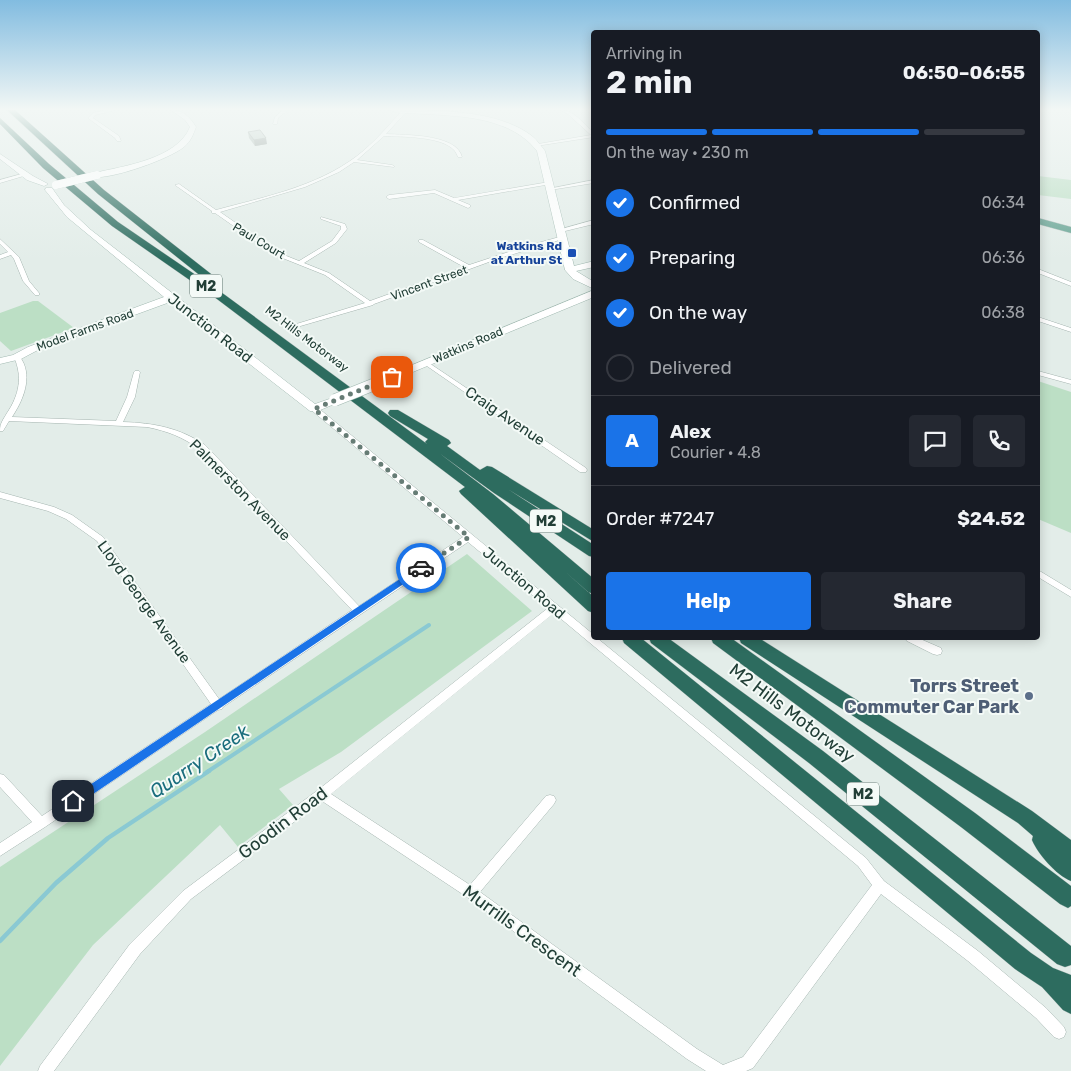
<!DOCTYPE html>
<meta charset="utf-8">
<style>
:root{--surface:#171b24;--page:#242831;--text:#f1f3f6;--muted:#9ea1a6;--line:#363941;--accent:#1a73e8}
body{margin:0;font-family:Rubik,sans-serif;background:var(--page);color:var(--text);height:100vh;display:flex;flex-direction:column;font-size:19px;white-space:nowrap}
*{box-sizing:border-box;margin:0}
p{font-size:16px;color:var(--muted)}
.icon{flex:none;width:28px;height:28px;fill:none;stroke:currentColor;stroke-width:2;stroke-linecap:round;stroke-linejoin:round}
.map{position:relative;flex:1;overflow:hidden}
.panel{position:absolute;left:591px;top:30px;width:449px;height:610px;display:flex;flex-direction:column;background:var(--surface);border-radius:5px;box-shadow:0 2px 12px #0003}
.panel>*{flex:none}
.pin{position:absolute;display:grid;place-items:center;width:42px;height:42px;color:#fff;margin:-21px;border-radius:10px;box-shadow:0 2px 8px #0006}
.courier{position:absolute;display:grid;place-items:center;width:50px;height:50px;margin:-25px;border:4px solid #1a73e8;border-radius:50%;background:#fff;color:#222;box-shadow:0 1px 6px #0007}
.head em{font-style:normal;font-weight:700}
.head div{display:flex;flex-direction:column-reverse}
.head{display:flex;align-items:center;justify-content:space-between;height:85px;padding:0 15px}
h1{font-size:32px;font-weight:700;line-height:38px}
.bar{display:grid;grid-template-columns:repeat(4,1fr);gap:8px 5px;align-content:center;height:60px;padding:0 15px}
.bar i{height:6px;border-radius:4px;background:var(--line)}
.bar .on{background:var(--accent)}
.bar p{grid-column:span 4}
.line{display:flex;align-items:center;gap:12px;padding:0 15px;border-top:1px solid var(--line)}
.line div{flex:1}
.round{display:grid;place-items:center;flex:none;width:52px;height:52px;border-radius:5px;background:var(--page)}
ol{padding:0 15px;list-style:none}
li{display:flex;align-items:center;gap:15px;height:55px}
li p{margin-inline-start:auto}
li .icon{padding:5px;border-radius:50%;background:var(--accent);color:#fff;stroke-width:4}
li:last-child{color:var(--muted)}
li i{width:28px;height:28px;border:2px solid var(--line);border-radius:50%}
.action{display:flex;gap:10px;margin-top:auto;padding:10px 15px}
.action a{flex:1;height:58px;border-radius:5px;background:var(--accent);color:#fff;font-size:20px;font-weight:700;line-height:58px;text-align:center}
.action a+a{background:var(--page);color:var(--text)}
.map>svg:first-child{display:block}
.green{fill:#bcdfc5}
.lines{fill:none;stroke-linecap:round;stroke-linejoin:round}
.stream-far1{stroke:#8ac9d3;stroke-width:4}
.stream{stroke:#8ac9d3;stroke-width:4.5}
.street-casing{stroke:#a5b5b0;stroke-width:1}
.secondary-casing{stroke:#a1b9b1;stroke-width:1}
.primary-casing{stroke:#c1c9c7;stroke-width:1}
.highway-casing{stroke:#c1c9c7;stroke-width:1}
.street{fill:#fff;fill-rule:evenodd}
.secondary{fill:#fff;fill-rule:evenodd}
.primary{fill:#67a494;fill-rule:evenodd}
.highway{fill:#2d6c5f;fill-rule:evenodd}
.secondary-bridge-far1-casing{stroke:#a1b9b1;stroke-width:8;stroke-linecap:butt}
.secondary-bridge-casing{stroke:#a1b9b1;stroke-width:13;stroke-linecap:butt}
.secondary-bridge-far1{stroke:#fff;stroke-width:8}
.secondary-bridge{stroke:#fff;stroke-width:12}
.wall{fill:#9eaca7}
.shaded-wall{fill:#818c88}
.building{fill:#b8c8c2;stroke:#818c88}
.route{fill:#1a73e8}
.done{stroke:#667c75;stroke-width:5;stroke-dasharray:0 9}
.transit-dot{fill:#1a4fb4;stroke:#f4faf7;stroke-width:2}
.service-dot{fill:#5c6f8a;stroke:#f4faf7;stroke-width:2}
.labels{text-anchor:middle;stroke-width:4;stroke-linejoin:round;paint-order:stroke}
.far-street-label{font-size:12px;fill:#223f37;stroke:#f4faf7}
.far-transit-label{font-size:12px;font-weight:bold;fill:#164399;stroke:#f4faf7;text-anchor:end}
.shield{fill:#f4faf7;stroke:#617771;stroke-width:1}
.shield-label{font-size:14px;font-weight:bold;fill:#223f37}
.street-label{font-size:15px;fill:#223f37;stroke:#f4faf7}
.near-service-label{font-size:18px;font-weight:bold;fill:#4e5e75;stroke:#f4faf7;text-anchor:end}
.near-street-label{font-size:18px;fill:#223f37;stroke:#f4faf7}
.near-water-label{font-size:19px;font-style:italic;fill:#1a6d7d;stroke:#f4faf7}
</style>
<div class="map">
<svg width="1071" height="1071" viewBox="0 0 1071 1071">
<rect width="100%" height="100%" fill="#e3ede9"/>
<g class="green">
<path d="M 1038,176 L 1071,180 L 1071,199 L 1038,195 Z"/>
<path d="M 33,301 L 38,301 L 74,328 L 11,351 L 0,341 L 0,313 Z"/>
<path d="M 1038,381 L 1071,392 L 1071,533 L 1038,519 Z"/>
<path d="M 467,554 L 532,611 L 341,752 L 279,789 L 293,805 L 238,847 L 220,825 L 93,945 L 0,1066 L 0,867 L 205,732 Z"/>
</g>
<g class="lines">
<path class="stream-far1" d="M 207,772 L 429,625"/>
<path class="stream" d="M 0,941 L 56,883 L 108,838 L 209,771"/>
<defs>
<g id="street">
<path d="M 106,110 L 116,110 L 95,115 L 93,118 L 119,136 L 121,141 L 117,141 L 115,138 L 88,118 L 93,113 Z"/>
<path d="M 283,110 L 288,110 L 278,118 L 277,124 L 273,124 L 275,117 Z"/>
<path d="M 403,110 L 407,111 L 386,134 C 405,135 457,134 462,157 L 458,157 C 457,155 456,152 454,150 C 441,136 402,137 384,136 L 357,160 L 392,165 L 394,166 L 394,167 L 354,162 L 339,172 L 305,187 L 220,212 L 279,253 L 299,261 L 332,241 L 341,229 L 341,226 L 321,219 L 321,217 L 345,224 L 347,229 L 336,243 L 304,263 L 329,273 L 370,301 L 464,267 L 419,242 L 419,240 L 423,240 L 469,265 L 527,246 L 563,236 L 566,238 L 497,259 L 374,304 L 373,305 L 297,327 L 293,327 L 293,325 L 365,303 L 325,275 L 275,255 L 215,213 L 212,213 L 212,211 L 175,185 L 179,184 L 216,210 C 264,197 316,187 357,156 C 374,143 388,126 403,110 Z"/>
<path d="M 561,110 C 574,110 585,125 594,133 L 594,137 L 536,146 L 538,144 L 591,135 L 569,115 Z"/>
<path d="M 25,173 L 27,173 L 27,175 L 0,183 L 0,180 Z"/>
<path d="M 594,180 L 594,183 L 550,190 L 548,189 Z"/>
<path d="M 549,182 L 551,182 L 551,184 L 458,200 L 470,205 L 470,207 L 468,208 L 434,193 L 389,199 L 386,197 L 389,195 L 435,190 L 454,198 Z"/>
<path d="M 594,220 L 594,224 L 561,232 L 558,230 Z"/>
<path d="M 0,239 L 19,257 L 29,281 L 39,293 L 39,295 L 35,295 L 23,281 L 14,259 L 11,255 L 0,259 L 0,255 L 8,252 L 0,244 Z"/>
<path d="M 1038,269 L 1071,282 L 1071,286 L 1038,273 Z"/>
<path d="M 1038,317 L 1071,328 L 1071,332 L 1038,321 Z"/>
<path d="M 17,355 C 21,357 22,360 24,364 C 31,382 22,402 12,417 L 116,421 L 127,397 L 134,372 L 135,371 L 139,371 L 140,372 L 135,397 L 123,422 C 154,423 180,428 205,445 L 359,606 L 463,537 L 310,409 L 311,407 L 317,407 L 594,635 L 594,638 L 597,638 L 866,858 L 884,881 L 978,951 L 1046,1008 L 1064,1027 L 1066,1032 L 1064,1037 L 1059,1039 L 1054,1037 L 1036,1018 L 968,961 L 881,894 L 753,1068 L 746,1071 L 706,1071 L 687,1059 L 467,897 L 322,801 L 191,899 L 140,954 L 54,1071 L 38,1071 L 40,1066 L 130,944 L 183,891 L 318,790 L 548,608 L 468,542 L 223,707 L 222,709 L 218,710 L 45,827 L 0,856 L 0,843 L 32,822 L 0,787 L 0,774 L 4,775 L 42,816 L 211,704 L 97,541 L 66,519 L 48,511 L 0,498 L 0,492 L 54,507 L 72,515 L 103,537 L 219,699 L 352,610 L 199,449 C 183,437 167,431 147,427 L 9,421 L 3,431 L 0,431 C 0,423 3,420 7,413 C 19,395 23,377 14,357 ZM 554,613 L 858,866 L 872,885 L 743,1057 L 723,1065 L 697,1049 L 480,892 L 554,804 L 556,800 L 554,796 L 550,795 L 546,796 L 470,885 L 331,794 Z"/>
<path d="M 426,361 L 586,468 L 587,470 L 586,472 L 580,472 L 424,364 L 423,363 Z"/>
<path d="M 1038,371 L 1071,380 L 1071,384 L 1038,375 Z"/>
<path d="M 1038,570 L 1071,590 L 1071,597 L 1038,577 Z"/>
<path d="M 905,638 L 918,638 L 941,648 L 942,651 L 941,654 L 937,655 L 933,654 L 907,641 Z"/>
</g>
<g id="secondary">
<path d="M 171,110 C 183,110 190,117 196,127 C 193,135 191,141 184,147 C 169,159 113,179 94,177 L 94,173 C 124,166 177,159 190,127 L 185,120 Z"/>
<path d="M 390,110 C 433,110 497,109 532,136 C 537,140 541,146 545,151 L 574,266 L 594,261 L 594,267 L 576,271 L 594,282 L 594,289 L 573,279 L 565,270 L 537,151 C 512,118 463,116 424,114 C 414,113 399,115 390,110 Z"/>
<path d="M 0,154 L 33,176 L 48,184 L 44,186 L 27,180 L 0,159 Z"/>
<path d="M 46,188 L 52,188 L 64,205 L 91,230 L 315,404 L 335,397 L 341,400 L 339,402 L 318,411 L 310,411 L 170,302 L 36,351 L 21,359 L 0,364 L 0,358 L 13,355 L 28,347 L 164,297 L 67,217 L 45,190 Z"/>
<path d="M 594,290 L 594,297 L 379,386 L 371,386 L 369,384 L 371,382 Z"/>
</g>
<path id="primary" d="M 1038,218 L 1071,227 L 1071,233 L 1038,224 Z"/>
<g id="highway">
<path d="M 7,110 L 15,110 L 104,190 L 220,281 L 221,283 L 220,285 L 212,285 L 98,194 Z"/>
<path d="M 0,118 L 49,164 L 118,222 L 225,295 L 427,444 L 425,442 L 428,439 L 390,416 L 388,413 L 390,410 L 398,410 L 449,440 L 451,443 L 447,446 L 480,470 L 487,466 L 492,467 L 594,530 L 594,542 L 506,488 L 594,545 L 594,557 L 589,556 L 494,493 L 439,453 L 493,494 L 594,579 L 594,594 L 588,592 L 562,569 L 594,597 L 594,613 L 588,611 L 461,494 L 459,491 L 465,487 L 217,299 L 112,226 L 43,168 L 0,124 Z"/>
<path d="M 622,638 L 641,638 L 1031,953 L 1053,968 L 1071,975 L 1071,1014 L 1063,1010 L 1042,987 L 1015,969 L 624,643 Z"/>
<path d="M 649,638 L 668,638 L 823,751 L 1071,946 L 1071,965 L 1065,967 L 1057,964 L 809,763 L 651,643 Z"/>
<path d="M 711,638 L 731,638 L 975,813 L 1071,886 L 1071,906 L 1068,908 L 1060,904 L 961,827 L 713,643 Z"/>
<path d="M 739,638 L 759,638 L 1032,811 L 1071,840 L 1071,881 C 1056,875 1038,854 1032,840 L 1033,836 L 1018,823 L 741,643 Z"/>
</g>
</defs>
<use href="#street" class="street-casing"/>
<use href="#secondary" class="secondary-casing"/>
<use href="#primary" class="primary-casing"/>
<use href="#highway" class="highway-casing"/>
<use href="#street" class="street"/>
<use href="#secondary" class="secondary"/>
<use href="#primary" class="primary"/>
<use href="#highway" class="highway"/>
<defs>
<path id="secondary-bridge-far1" d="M 56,185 L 97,175"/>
<path id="secondary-bridge" d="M 335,400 L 375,384"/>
</defs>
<use href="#secondary-bridge-far1" class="secondary-bridge-far1-casing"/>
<use href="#secondary-bridge" class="secondary-bridge-casing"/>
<use href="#secondary-bridge-far1" class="secondary-bridge-far1"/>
<use href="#secondary-bridge" class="secondary-bridge"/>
</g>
<path class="wall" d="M 248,132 L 267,144 L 255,146 L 249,138 Z"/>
<path class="shaded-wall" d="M 266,138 L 267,144 L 255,146 L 254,140 Z"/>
<path class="building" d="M 260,130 L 266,138 L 254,140 L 248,132 Z"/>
<linearGradient id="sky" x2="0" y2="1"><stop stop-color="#82bce0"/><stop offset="0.42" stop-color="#f2f7f5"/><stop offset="1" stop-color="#f2f7f5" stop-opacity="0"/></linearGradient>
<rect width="1071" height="260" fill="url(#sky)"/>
<path class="route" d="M 421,565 L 424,566 L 424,570 L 77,805 L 70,805 L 68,801 L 70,798 Z"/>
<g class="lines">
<path class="done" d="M 392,377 L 314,409 L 469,537 L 421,568"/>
</g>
<rect class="transit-dot" x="567" y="248" width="10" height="10" rx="2.5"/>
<circle class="service-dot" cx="1029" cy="696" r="5"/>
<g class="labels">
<g class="far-street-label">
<text transform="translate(259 241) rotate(31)" y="4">Paul Court</text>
<text transform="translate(429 283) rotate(-20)" y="4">Vincent Street</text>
<text transform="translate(85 330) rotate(-20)" y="4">Model Farms Road</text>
<text transform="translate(307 339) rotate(37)" y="4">M2 Hills Motorway</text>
<text transform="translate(468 345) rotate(-23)" y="4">Watkins Road</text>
</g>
<g class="far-transit-label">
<text x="562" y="250">Watkins Rd<tspan x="562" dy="14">at Arthur St</tspan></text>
</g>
<g class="shield">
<rect x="190" y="274.5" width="32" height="23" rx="4"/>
<rect x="530" y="509.5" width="32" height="23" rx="4"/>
<rect x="847" y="782.5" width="32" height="23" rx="4"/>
</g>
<g class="shield-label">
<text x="206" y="291">M2</text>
<text x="546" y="526">M2</text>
<text x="863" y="799">M2</text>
</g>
<g class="street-label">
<text transform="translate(210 328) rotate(38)" y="5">Junction Road</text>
<text transform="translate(505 416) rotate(34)" y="5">Craig Avenue</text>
<text transform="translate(240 490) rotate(45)" y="5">Palmerston Avenue</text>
<text transform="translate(524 583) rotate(40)" y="5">Junction Road</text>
<text transform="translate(144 602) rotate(54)" y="5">Lloyd George Avenue</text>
</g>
<g class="near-service-label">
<text x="1019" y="692">Torrs Street<tspan x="1019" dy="21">Commuter Car Park</tspan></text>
</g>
<g class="near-street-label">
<text transform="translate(792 713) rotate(37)" y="6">M2 Hills Motorway</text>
<text transform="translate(283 823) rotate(-37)" y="6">Goodin Road</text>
<text transform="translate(522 931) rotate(36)" y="6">Murrills Crescent</text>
</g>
<g class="near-water-label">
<text transform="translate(199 761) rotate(-34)" y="7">Quarry Creek</text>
</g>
</g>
</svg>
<div class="pin" style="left:392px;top:377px;background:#ea580c"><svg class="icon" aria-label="bag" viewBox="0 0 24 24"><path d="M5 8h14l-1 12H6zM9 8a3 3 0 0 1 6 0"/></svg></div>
<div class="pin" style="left:73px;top:801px;background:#1f2937"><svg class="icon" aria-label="home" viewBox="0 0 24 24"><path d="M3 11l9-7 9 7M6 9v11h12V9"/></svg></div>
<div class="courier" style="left:421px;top:568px"><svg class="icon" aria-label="car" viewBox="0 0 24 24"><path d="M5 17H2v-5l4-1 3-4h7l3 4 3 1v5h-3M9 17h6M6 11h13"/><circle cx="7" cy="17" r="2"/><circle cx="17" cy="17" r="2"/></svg></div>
<section class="panel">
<div class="head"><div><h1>2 min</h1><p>Arriving in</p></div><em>06:50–06:55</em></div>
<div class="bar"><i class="on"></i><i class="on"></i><i class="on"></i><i></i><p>On the way · 230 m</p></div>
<ol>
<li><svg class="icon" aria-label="check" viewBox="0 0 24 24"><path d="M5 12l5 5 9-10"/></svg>Confirmed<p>06:34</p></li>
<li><svg class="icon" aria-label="check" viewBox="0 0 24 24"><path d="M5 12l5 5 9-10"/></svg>Preparing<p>06:36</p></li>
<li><svg class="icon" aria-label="check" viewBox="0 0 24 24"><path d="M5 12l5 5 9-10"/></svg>On the way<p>06:38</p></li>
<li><i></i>Delivered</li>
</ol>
<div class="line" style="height:90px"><b class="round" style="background:var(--accent);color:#fff">A</b><div><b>Alex</b><p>Courier · 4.8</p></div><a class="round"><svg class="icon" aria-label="chat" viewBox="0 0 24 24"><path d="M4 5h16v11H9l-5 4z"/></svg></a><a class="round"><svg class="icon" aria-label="phone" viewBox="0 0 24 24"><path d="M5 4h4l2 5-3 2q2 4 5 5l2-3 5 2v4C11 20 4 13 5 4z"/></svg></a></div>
<div class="line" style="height:65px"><div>Order #7247</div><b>$24.52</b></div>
<div class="action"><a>Help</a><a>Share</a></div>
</section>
</div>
